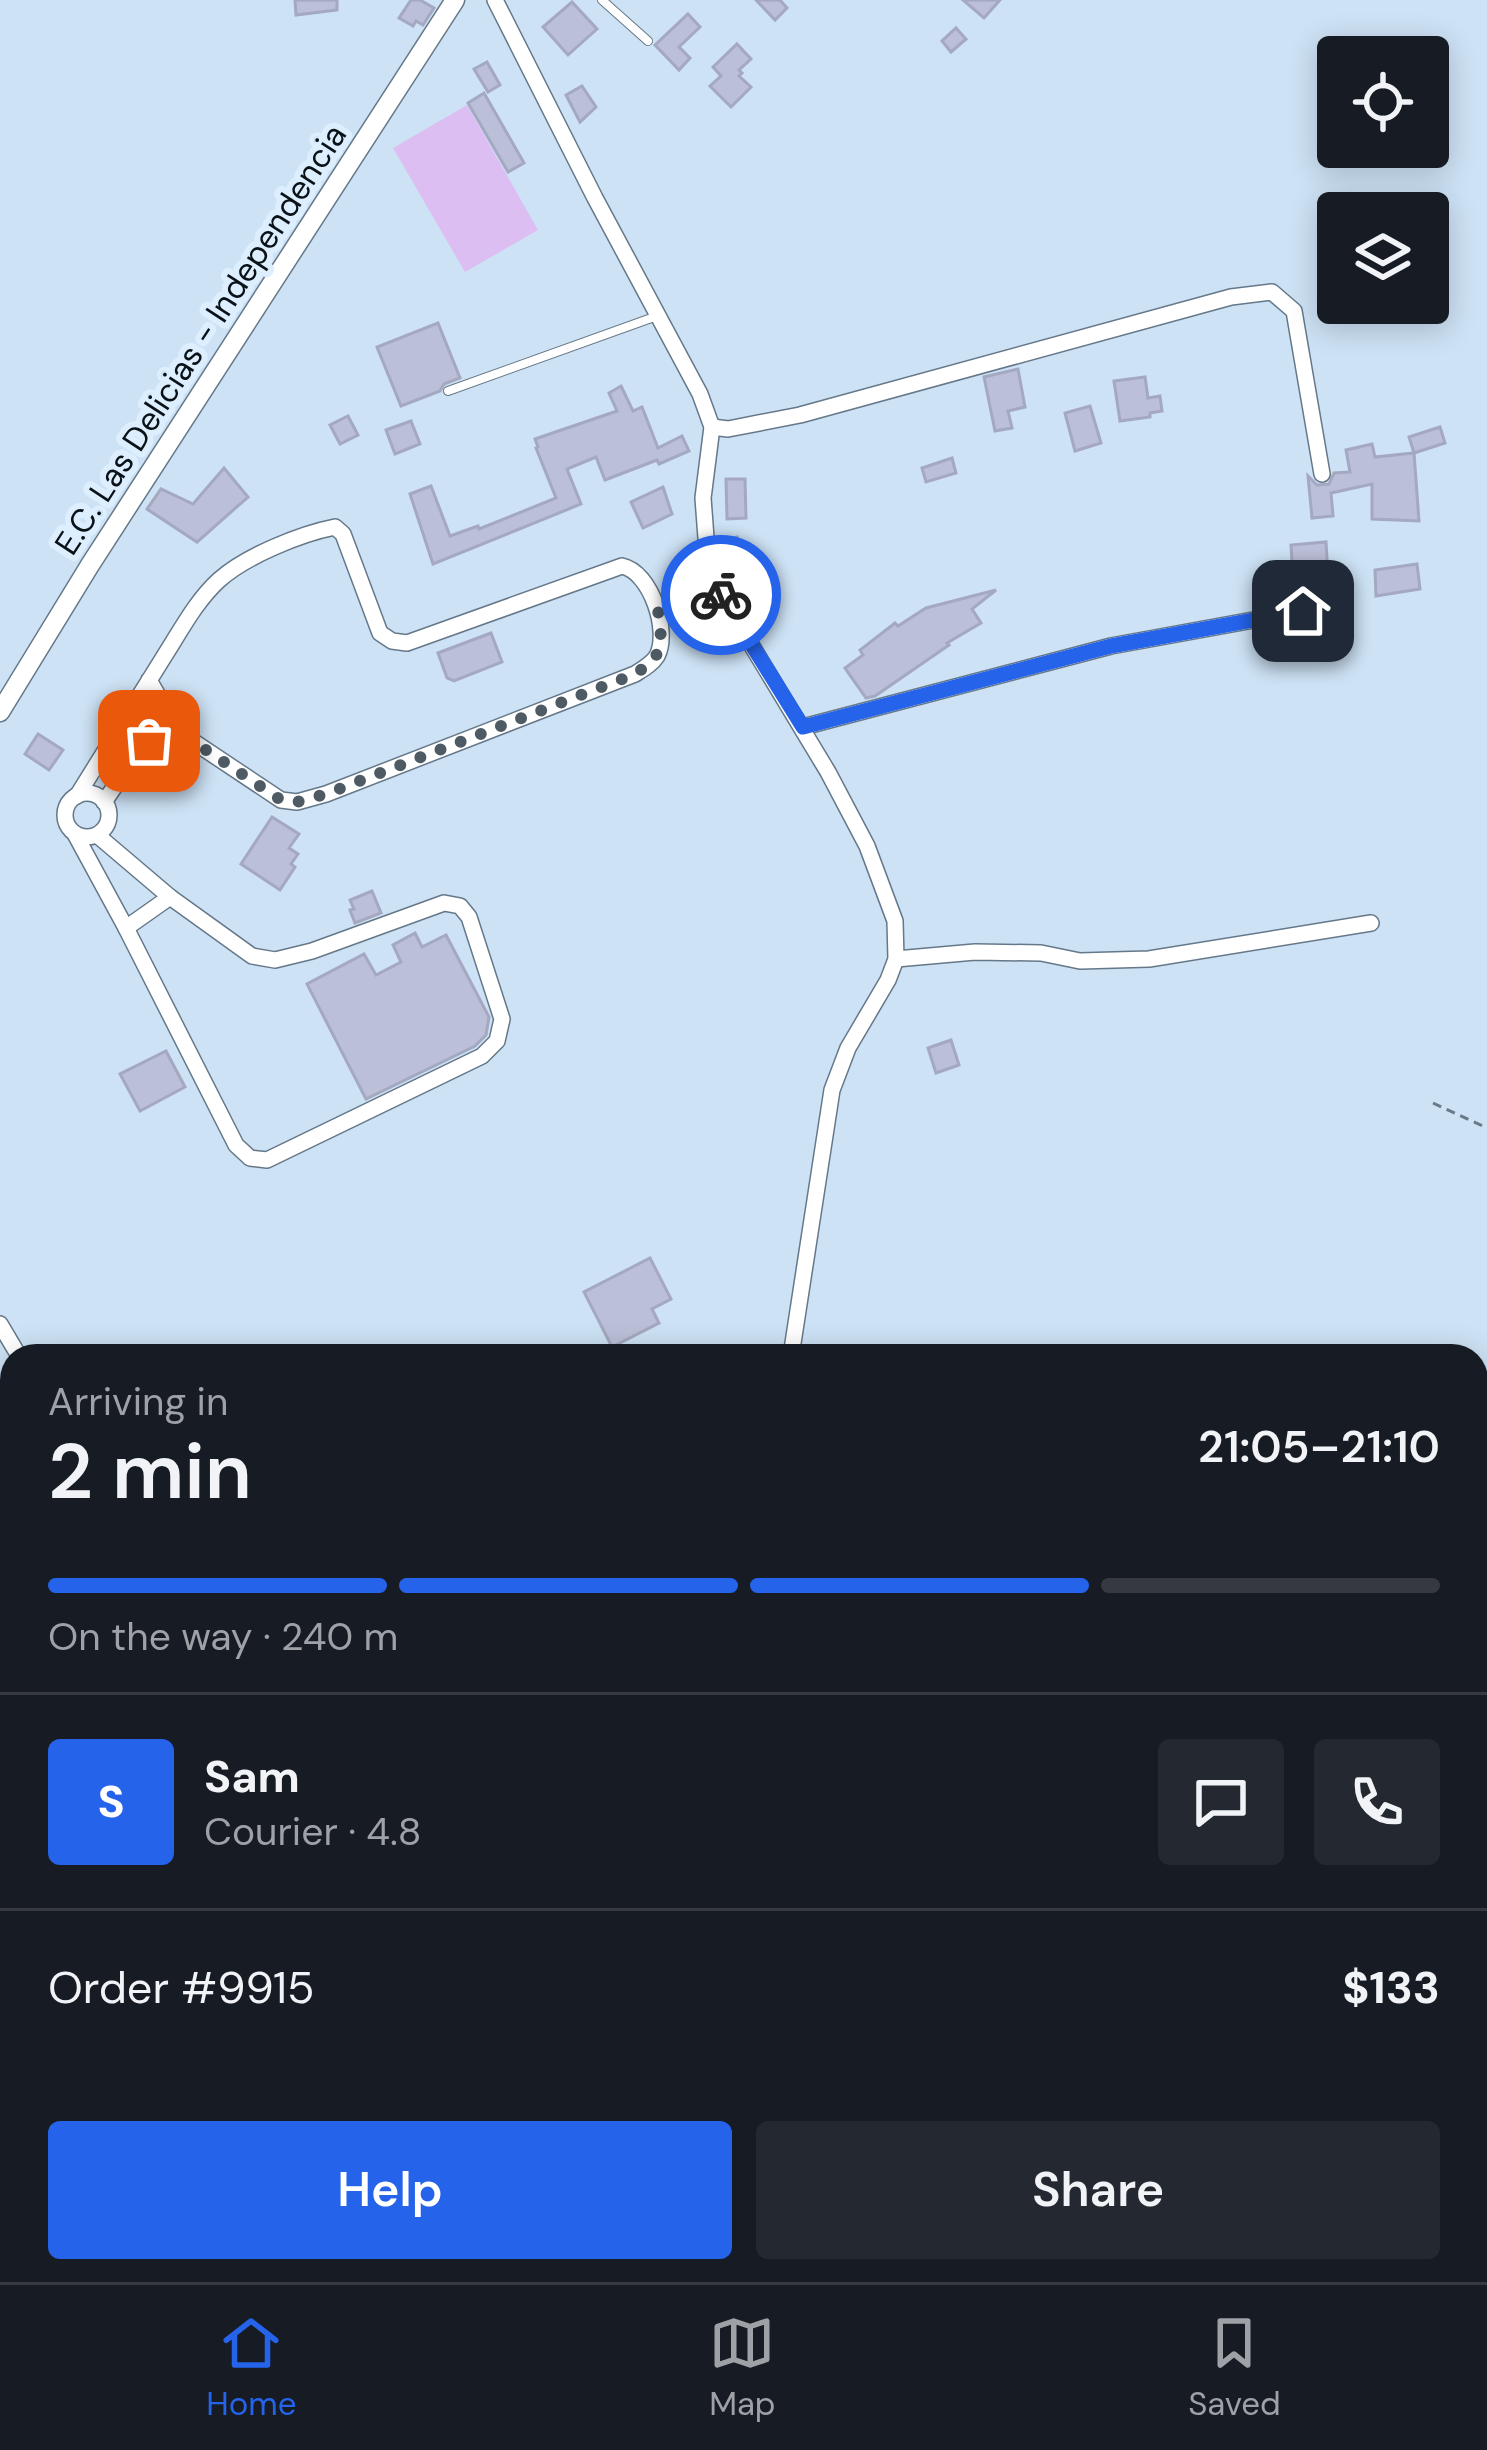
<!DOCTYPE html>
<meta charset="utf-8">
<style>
:root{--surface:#171b24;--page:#242831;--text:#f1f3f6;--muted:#9ea1a6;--line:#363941;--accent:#2563eb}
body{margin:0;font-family:"DM Sans",sans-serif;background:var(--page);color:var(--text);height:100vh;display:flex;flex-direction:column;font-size:45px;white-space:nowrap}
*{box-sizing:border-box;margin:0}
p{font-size:39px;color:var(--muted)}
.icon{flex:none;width:66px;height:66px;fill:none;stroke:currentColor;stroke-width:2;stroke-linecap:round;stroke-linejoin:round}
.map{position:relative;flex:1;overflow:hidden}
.sheet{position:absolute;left:0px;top:1344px;width:1488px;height:939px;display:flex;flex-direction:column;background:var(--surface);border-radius:36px 36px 0 0;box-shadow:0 6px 30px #0003}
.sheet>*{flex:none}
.tools{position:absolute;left:1317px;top:36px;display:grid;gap:24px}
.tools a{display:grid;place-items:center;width:132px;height:132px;border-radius:12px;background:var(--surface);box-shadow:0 6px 30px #0003;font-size:60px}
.pin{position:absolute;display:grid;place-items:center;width:102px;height:102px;color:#fff;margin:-51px;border-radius:24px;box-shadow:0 6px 18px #0006}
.courier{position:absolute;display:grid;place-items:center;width:120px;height:120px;margin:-60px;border:9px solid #2563eb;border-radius:50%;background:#fff;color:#222;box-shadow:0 3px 15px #0007}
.head em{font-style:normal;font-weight:600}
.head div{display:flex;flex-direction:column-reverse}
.head{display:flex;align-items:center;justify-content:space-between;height:204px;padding:0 48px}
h1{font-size:78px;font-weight:600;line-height:90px}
.bar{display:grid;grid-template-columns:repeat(4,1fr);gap:18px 12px;align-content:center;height:144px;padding:0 48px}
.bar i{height:15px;border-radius:9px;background:var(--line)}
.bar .selected{background:var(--accent)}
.bar p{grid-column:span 4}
.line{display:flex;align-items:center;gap:30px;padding:0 48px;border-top:3px solid var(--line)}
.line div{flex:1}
.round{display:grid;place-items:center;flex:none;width:126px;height:126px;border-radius:12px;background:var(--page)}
.primary-button{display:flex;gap:24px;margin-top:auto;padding:24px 48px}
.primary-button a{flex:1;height:138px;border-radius:12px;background:var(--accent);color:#fff;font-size:48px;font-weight:600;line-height:138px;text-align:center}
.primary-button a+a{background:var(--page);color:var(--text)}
.tabs{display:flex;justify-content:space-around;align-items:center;height:168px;border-top:3px solid var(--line);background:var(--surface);font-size:33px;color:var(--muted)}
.tabs a{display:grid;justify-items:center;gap:6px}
.tabs .selected{color:var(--accent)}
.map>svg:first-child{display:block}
.green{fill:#ddbef3}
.building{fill:#bbbfd8;stroke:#a4a8c0;stroke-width:3}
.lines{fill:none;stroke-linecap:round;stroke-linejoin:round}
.service-casing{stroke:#657889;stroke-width:10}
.minor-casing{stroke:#657889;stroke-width:18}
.tertiary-casing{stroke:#657889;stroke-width:21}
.path{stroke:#6b7986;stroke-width:3;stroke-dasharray:9 6;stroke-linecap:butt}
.service{stroke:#fff;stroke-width:8}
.minor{stroke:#fff;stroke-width:15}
.tertiary{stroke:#fff;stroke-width:18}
.done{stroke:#4e5b65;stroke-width:12;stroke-dasharray:0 21.6}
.route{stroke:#2563eb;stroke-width:15}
.labels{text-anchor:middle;stroke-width:12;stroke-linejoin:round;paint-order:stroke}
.street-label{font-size:33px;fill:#0a1218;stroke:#ddeffe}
</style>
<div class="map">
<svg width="1487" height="2282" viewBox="0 0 1487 2282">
<rect width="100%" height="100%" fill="#cde2f5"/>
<path class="green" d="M 467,105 L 538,230 L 465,272 L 393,148 Z"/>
<g class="building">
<path d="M 295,0 L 337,0 L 337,10 L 296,15 Z"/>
<path d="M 411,0 L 420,0 L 434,8 L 423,25 L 416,21 L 413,26 L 399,18 Z"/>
<path d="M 756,0 L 780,0 L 787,8 L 775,20 Z"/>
<path d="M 963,0 L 1000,0 L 984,18 Z"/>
<path d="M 572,2 L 597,29 L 568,55 L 543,27 Z"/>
<path d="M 688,14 L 700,27 L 679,47 L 690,58 L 679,70 L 655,45 Z"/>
<path d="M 956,28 L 966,39 L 951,52 L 942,41 Z"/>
<path d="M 737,44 L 751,59 L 739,70 L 742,73 L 739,76 L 751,87 L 731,107 L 710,86 L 721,76 L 713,67 Z"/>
<path d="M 487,62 L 500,85 L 488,92 L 474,69 Z"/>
<path d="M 582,86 L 596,107 L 580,122 L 566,95 Z"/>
<path d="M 484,93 L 524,163 L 508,172 L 468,103 Z"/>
<path d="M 438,323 L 460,378 L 444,384 L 440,391 L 401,406 L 377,347 Z"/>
<path d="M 1018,369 L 1025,407 L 1008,411 L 1012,428 L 995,431 L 984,377 Z"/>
<path d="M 1145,377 L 1148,398 L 1160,396 L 1162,411 L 1150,413 L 1150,417 L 1120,421 L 1114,381 Z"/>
<path d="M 621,386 L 633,411 L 642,407 L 658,448 L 682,436 L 689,451 L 659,464 L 657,460 L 605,480 L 596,457 L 567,469 L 581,504 L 433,564 L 410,494 L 431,486 L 450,536 L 478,526 L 479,529 L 556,498 L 536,448 L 538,447 L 535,439 L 617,411 L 609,393 Z"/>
<path d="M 1090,406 L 1101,443 L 1075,451 L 1065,413 Z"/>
<path d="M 348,416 L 358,435 L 340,444 L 330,425 Z"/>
<path d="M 411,421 L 420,444 L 395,454 L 386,430 Z"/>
<path d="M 1440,427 L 1445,443 L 1414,453 L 1409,437 Z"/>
<path d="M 1372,444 L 1375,457 L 1414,453 L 1419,521 L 1372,519 L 1372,484 L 1331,493 L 1333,516 L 1312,518 L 1308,476 L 1317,485 L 1329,484 L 1334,473 L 1350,472 L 1346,450 Z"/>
<path d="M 952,458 L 956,473 L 926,482 L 922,468 Z"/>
<path d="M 224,468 L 248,497 L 197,542 L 147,509 L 161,489 L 193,504 Z"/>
<path d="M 726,479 L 745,479 L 746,518 L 727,519 Z"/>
<path d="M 663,487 L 672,514 L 643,528 L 631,502 Z"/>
<path d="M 737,537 L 747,566 L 753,564 L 765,600 L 745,606 L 730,575 L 724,541 Z"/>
<path d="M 1326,542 L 1329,591 L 1294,594 L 1291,545 Z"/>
<path d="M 1417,564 L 1420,589 L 1376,596 L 1375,570 Z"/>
<path d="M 996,590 L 972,609 L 981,623 L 947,643 L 949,645 L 875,696 L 866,698 L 845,668 L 863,655 L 860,650 L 895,623 L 898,626 L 926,608 Z"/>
<path d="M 491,633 L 502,662 L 454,681 L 447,678 L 438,653 Z"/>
<path d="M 38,734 L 63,750 L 49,770 L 25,754 Z"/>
<path d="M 272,817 L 299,834 L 289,848 L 298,854 L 291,864 L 295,867 L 280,890 L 241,864 Z"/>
<path d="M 372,891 L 381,913 L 355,923 L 350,910 L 354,909 L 350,900 Z"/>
<path d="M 415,933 L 422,947 L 446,935 L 489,1017 L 486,1035 L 475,1046 L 366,1099 L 307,984 L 364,954 L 376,975 L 401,962 L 393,945 Z"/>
<path d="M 951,1040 L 959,1065 L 936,1073 L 928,1048 Z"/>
<path d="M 166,1051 L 185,1087 L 140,1111 L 120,1074 Z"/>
<path d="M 650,1258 L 671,1299 L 652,1309 L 659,1323 L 612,1347 L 584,1292 Z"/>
</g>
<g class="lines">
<defs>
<g id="service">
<path d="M 602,0 L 648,41"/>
<path d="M 448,391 L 657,316"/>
</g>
<g id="minor">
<path d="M 495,0 L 595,198 L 700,394 L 712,427 L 703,498 L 707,551 L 717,588 L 828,772 L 867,846 L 895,921 L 896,959 L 888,980 L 848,1048 L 832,1090 L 791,1356"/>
<path d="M 712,427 L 728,429 L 800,415 L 1231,297 L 1272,292 L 1294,311 L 1322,474"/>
<path d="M 658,610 L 717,588"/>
<path d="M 803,727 L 1111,646 L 1303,611"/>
<circle cx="87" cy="815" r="22"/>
<path d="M 77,796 C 106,749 136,702 165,655 C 181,630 196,601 219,580 C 246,556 300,534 335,527 L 343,534 L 380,633 L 392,641 L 407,643 L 622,566 C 651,572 670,631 657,656 C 652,664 643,669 635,674 L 326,794 L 297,802 L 281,800 L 179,732 L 149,680"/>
<path d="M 104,802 C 124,775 142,733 179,732"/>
<path d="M 75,834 L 126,928 L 236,1145 L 250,1158 L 267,1160 L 482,1056 L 497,1041 L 502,1019 L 469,917 L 460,906 L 444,903 L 312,951 L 275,960 L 252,956 L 170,897 L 97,835"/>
<path d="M 126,928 L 170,897"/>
<path d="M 896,959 L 975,952 L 1041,953 L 1080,961 L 1149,959 L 1371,923"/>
<path d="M 0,1324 L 19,1356"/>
<path d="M 1476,1982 L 1487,1967"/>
<path d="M 0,2250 L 12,2245"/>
<path d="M 347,2271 L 393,2282"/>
<path d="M 261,2282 L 281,2271"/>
<path d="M 458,2282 L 465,2279 L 502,2282"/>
<path d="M 555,2282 L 557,2271"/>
<path d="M 1103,2282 L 1110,2271"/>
</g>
<path id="tertiary" d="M 0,712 L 90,565 L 455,0"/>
</defs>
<use href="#service" class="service-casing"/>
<use href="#minor" class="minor-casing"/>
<use href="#tertiary" class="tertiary-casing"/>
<g class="path">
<path d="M 1433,1103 L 1487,1128"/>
<path d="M 1476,1451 L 1487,1463"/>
<path d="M 1427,2271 L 1438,2282"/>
</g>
<use href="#service" class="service"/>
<use href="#minor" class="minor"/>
<use href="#tertiary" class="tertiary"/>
</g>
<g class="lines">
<path class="done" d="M 149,741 L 165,732 L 179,732 L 281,800 L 297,802 L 326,794 L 635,674 C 666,653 662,645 658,610 L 717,588 L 721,595"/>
<path class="route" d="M 721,595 L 803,727 L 1111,646 L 1303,611"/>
</g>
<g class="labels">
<g class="street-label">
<text transform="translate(200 339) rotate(-57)" y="12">E.C. Las Delicias - Independencia</text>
</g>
</g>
</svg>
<div class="tools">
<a><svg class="icon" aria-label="locate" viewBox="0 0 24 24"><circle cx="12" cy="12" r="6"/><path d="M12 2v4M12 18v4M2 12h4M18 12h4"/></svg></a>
<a><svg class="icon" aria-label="layers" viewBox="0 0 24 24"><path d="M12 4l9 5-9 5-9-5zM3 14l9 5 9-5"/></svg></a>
</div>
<div class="pin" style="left:149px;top:741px;background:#ea580c"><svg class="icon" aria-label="bag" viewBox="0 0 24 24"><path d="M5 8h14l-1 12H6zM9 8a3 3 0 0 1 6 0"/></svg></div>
<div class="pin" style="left:1303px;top:611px;background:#1f2937"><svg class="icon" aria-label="home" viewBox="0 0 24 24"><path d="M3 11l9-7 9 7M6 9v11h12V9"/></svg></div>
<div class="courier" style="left:721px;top:595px"><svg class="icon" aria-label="bike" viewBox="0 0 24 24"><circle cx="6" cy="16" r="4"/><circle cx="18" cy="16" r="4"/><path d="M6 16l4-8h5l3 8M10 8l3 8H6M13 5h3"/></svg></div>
<section class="sheet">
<div class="head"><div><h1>2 min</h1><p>Arriving in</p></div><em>21:05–21:10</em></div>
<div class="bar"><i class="selected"></i><i class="selected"></i><i class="selected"></i><i></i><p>On the way · 240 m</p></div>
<div class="line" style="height:216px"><b class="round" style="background:var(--accent);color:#fff">S</b><div><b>Sam</b><p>Courier · 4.8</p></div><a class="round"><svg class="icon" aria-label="chat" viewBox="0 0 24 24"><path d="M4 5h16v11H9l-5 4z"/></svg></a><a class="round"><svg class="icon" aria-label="phone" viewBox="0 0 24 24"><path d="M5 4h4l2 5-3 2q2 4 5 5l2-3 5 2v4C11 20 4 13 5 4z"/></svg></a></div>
<div class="line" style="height:156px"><div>Order #9915</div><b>$133</b></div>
<div class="primary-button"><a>Help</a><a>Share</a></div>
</section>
</div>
<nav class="tabs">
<a class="selected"><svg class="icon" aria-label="home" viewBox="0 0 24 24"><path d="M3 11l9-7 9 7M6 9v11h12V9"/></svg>Home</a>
<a><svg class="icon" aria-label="map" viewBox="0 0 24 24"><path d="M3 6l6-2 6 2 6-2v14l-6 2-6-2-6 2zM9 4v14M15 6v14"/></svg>Map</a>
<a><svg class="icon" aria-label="saved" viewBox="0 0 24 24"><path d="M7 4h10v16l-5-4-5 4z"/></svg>Saved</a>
</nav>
